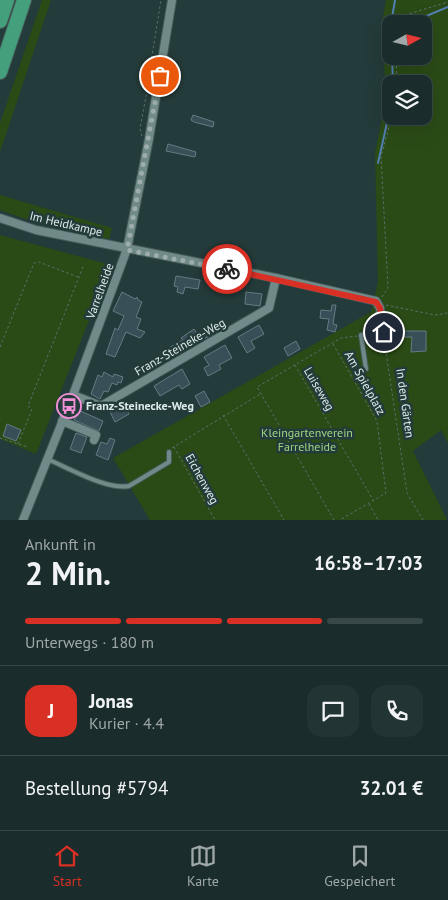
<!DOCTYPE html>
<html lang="de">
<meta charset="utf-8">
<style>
:root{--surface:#1a2c2c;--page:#233434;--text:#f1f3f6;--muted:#9fa7a9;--line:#384848;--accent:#d93025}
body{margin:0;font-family:"PT Sans",sans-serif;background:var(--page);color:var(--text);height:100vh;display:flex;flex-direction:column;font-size:19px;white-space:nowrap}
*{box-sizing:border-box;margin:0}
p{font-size:16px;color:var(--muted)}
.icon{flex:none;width:28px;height:28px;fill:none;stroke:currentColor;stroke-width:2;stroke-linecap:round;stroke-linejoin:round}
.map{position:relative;height:520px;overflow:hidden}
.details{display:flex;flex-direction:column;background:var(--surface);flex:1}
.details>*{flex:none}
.needle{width:32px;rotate:82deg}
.tools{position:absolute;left:382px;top:15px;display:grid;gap:10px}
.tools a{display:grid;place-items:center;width:50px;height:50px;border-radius:10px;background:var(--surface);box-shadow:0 5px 20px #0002,0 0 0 1px var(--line);font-size:25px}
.pin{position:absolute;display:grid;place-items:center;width:42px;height:42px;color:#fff;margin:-21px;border:2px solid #fff;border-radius:50%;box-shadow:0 1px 5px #0007}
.courier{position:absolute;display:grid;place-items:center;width:50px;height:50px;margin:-25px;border:4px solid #d93025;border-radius:50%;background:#fff;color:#222;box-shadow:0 1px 6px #0007}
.head em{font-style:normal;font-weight:700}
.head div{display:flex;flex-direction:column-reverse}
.head{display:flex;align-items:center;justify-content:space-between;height:85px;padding:0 25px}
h1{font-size:32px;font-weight:700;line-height:38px}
.bar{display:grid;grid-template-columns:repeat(4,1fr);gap:8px 5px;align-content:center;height:60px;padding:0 25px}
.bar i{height:6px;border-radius:4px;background:var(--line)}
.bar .active{background:var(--accent)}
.bar p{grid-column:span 4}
.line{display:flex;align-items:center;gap:12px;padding:0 25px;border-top:1px solid var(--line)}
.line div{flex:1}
.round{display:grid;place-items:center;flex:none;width:52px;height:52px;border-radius:15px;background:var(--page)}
.tabs{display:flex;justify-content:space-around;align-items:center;height:70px;border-top:1px solid var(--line);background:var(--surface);font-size:14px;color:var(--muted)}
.tabs a{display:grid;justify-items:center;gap:2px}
.tabs .active{color:var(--accent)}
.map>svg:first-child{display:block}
.green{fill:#2a4b16;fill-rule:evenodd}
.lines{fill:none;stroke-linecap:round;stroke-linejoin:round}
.stream{stroke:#5280b3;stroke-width:2}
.building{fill:#394f57;stroke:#647b84}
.service-casing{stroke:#445a59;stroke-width:6}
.minor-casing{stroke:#445a59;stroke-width:10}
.motorway-casing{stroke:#445a59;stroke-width:16}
.path{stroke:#5b706f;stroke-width:1;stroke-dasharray:2.5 2.5;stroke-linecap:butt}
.service{stroke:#708a89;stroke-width:4}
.minor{stroke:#708a89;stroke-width:8}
.motorway{stroke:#44a07c;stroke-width:14}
.done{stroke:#9cadac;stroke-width:5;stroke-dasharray:0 9}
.route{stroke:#d93025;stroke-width:6}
.labels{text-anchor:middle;stroke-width:5;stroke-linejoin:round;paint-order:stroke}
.street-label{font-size:12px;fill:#ddebea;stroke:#233b3a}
.poi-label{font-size:12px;font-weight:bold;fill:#ddebea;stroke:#233b3a;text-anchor:start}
.park-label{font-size:12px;fill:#9ed483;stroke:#233b3a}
</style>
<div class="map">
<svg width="448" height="520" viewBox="0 0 448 520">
<rect width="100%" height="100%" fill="#233b3a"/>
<g class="green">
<path d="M 42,0 L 51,0 L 0,152 L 0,123 Z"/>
<path d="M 386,0 L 448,0 L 448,443 L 441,430 L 413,451 L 447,520 L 150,520 L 113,458 L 371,312 L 378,282 L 375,153 L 386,99 L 382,24 ZM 391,24 L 424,24 L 424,56 L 391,56 ZM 391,84 L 424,84 L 424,116 L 391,116 Z"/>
<path d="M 0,195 L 112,228 L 109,239 L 31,221 L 0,210 Z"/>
<path d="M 0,235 L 111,265 L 36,454 L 0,439 Z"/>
</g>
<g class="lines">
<g class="stream">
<path d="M 391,24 L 395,0"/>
<path d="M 407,24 L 448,7"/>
<path d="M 392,56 L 393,84"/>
<path d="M 378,163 L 391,105"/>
</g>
</g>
<g class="building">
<path d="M 193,115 L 214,122 L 213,127 L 194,122 L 191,120 Z"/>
<path d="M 168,144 L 196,152 L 195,157 L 166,151 Z"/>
<path d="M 176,276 L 200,280 L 198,289 L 185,287 L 183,294 L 177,292 L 178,287 L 174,286 Z"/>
<path d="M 122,292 L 135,299 L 137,297 L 138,300 L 142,302 L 136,317 L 141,319 L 137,329 L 145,332 L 140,338 L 126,332 L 115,357 L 106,354 L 115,328 L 118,330 L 124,316 L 113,311 Z"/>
<path d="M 246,292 L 262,294 L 260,306 L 245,304 Z"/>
<path d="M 332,305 L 336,305 L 333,324 L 337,325 L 335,332 L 327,330 L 329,319 L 320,318 L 321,310 L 331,311 Z"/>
<path d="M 259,325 L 264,334 L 251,341 L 255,348 L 247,353 L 238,337 Z"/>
<path d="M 210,327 L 214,334 L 170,355 L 167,349 L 183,340 L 181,338 L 194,329 L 198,335 Z"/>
<path d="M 396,331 L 426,331 L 426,351 L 411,352 L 412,337 L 396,337 Z"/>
<path d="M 296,341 L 300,349 L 288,356 L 284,348 Z"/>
<path d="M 225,345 L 232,358 L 219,365 L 221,369 L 208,376 L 204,368 L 209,365 L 204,357 Z"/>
<path d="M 182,369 L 190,384 L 182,389 L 179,385 L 160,396 L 154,386 Z"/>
<path d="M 104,372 L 113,377 L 114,374 L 123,377 L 121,383 L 118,382 L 117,385 L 112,383 L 108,392 L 104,391 L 100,399 L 91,394 L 98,375 L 102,377 Z"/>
<path d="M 204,391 L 210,402 L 201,407 L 195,396 Z"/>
<path d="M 124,404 L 129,414 L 115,422 L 110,412 Z"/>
<path d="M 78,410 L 103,421 L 99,431 L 74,420 Z"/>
<path d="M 7,424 L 21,430 L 16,441 L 3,436 Z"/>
<path d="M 76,433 L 87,437 L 81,453 L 70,449 Z"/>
<path d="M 110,438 L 115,440 L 108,460 L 96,455 L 101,442 L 107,444 Z"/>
</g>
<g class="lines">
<defs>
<g id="service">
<path d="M 142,73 L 160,76"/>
<path d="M 366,369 L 361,335 L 383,332"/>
<path d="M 47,459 C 69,468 106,490 129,486 L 169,462 L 169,452"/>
</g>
<g id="minor">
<path d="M 0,218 L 36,230 L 276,278 L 376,301 L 380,308 L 383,332"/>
<path d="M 73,395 L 101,406 L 269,308 L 276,278"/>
<path d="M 62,421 L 96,435 L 94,440"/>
<path d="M 23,520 L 73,395 L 127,249 L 149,139 L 172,0"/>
</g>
<g id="motorway">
<path d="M 0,21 L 7,0"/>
<path d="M 0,72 L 24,0"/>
</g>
</defs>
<use href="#service" class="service-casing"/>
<use href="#minor" class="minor-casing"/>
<use href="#motorway" class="motorway-casing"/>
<g class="path">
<path d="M 400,24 L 405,15 L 448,2"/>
<path d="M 396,56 L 397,84"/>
<path d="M 150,68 L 161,0"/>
<path d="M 142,136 L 140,129 L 149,80"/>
<path d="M 382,297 L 388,288 L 381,157 L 392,116"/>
<path d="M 386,305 L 435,315 L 448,313"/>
<path d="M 384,339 L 407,493 L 423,520"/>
<path d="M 333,344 L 377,421 L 386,493 L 340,520"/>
<path d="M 0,347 L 34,263 L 39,262 L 78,277"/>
<path d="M 295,365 L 373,500"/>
<path d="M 223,415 L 284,520"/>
<path d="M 0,438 L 28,447"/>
<path d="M 18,444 L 32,409 L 28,406 L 83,267"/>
<path d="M 174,447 L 215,520"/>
<path d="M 172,448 L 260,394"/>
<path d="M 369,504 L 378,520"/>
<path d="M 334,520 L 257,387 L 341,338 L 357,336"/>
</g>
<use href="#service" class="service"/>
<use href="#minor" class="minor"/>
<use href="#motorway" class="motorway"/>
</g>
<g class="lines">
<path class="done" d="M 160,76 L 127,250 L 227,269"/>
<path class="route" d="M 227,269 L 376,302 L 380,308 L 384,332"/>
</g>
<defs>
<symbol id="bus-ring" viewBox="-11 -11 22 22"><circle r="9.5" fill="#233b3a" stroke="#f391d6" stroke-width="1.5"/><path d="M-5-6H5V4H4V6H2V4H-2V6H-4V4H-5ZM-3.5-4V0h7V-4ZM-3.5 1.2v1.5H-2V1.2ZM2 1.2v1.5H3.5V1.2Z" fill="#f391d6"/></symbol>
</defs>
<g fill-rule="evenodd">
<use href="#bus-ring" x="55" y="392" width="28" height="28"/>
</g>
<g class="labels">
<g class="street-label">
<text transform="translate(66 224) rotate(13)" y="4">Im Heidkampe</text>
<text transform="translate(100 291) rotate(-70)" y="4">Varrelheide</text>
<text transform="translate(180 347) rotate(-30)" y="4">Franz-Steineke-Weg</text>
<text transform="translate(365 383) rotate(61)" y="4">Am Spielplatz</text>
<text transform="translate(319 389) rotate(60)" y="4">Luiseweg</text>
<text transform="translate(405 403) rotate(82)" y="4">In den Gärten</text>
<text transform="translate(202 479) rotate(61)" y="4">Eichenweg</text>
</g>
<g class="poi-label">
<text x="86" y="410">Franz-Steinecke-Weg</text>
</g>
<g class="park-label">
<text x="307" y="437">Kleingartenverein<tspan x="307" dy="14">Farrelheide</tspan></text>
</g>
</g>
</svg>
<div class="tools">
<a><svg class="needle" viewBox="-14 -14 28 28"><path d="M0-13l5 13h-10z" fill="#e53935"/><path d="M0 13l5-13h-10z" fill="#9fa7a9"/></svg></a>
<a><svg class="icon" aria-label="layers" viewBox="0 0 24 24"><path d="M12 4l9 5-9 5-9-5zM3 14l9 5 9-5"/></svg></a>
</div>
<div class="pin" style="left:160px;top:76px;background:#ea580c"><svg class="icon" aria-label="bag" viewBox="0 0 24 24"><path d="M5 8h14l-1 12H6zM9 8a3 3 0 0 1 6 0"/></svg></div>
<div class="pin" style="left:384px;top:332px;background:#1f2937"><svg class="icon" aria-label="home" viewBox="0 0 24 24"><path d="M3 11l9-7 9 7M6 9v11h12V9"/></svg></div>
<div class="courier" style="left:227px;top:269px"><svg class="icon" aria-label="bike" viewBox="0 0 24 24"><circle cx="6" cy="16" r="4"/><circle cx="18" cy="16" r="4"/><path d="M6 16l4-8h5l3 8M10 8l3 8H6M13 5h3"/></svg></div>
</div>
<section class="details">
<div class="head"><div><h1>2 Min.</h1><p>Ankunft in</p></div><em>16:58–17:03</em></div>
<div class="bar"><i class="active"></i><i class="active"></i><i class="active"></i><i></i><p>Unterwegs · 180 m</p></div>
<div class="line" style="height:90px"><b class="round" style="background:var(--accent);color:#fff">J</b><div><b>Jonas</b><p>Kurier · 4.4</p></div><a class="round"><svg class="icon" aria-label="chat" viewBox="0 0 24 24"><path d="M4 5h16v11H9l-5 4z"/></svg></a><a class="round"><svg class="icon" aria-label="phone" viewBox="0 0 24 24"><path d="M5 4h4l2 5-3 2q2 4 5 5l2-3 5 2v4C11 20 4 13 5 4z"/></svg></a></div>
<div class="line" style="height:65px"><div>Bestellung #5794</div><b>32.01 €</b></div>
</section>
<nav class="tabs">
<a class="active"><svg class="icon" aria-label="home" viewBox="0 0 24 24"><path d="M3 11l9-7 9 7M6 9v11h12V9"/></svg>Start</a>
<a><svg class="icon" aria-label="map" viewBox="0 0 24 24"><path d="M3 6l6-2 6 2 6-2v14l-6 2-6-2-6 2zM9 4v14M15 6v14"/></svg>Karte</a>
<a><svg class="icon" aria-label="saved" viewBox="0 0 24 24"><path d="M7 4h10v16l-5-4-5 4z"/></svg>Gespeichert</a>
</nav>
